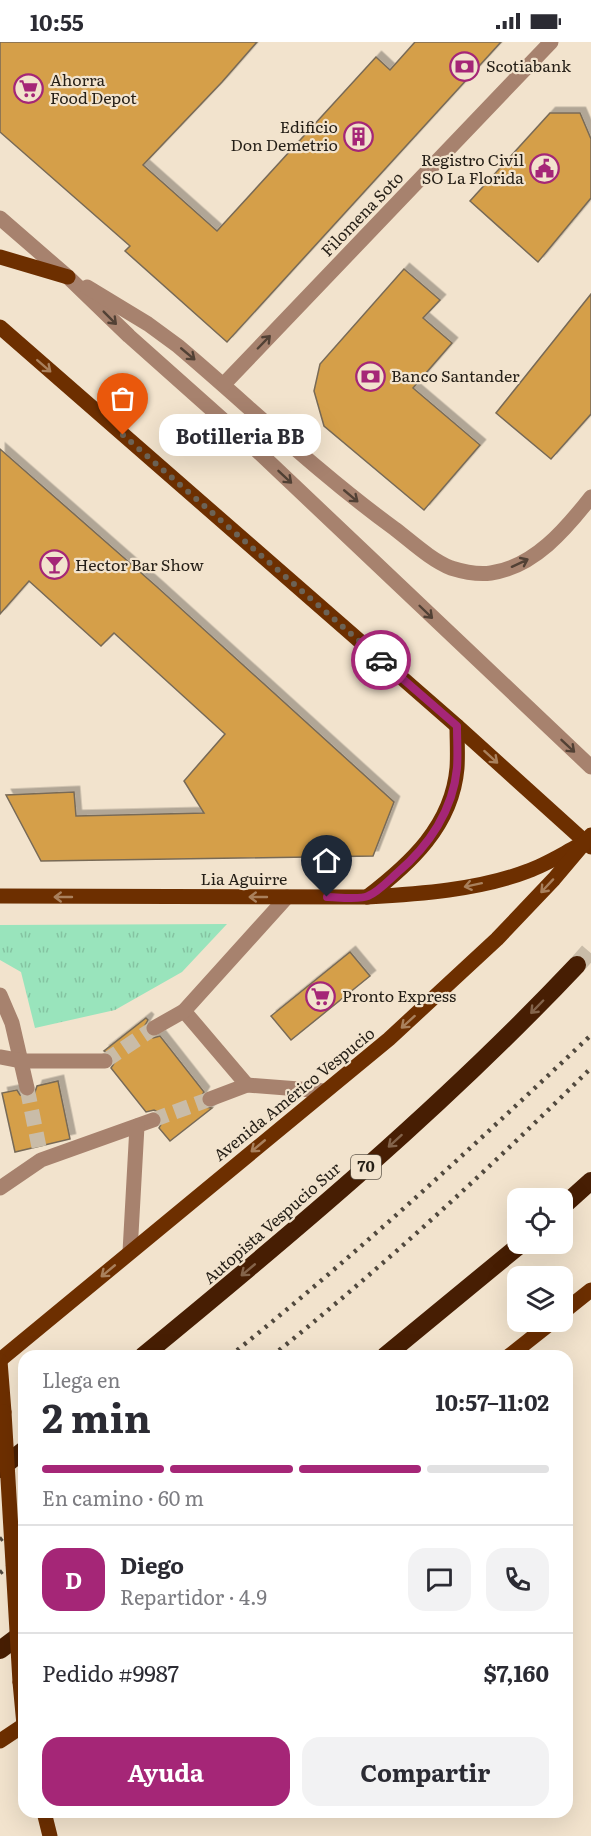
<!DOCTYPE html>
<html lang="es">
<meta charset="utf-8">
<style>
:root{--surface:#fff;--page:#f2f2f3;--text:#2b2b33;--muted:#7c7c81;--line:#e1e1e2;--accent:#a52677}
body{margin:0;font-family:Literata,serif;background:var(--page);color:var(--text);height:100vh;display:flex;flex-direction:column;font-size:22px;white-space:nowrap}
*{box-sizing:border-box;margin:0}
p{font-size:20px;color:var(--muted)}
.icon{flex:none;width:33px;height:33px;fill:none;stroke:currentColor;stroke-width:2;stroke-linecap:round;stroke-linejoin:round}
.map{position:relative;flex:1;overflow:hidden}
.side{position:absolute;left:18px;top:1308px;width:555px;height:468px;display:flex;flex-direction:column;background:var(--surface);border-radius:18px;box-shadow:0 6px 24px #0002}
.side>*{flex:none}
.tools{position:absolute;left:507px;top:1146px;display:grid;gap:12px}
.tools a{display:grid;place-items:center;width:66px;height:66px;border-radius:12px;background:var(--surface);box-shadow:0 6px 24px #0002;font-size:30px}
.pin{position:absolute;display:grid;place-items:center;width:51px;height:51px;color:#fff;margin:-62px -26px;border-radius:50% 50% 50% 0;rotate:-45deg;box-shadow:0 0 6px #0007}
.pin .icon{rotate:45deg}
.courier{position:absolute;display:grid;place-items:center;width:60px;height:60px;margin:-30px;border:4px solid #a52677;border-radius:50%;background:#fff;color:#222;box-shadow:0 2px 8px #0007}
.bubble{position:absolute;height:42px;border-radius:18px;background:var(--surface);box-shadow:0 6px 24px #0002;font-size:20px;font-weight:700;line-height:42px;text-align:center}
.summary em{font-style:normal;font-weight:700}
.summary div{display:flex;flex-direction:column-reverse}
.summary{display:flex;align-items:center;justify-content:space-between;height:102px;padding:0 24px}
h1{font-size:39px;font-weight:700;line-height:45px}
.bar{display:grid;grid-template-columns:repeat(4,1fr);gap:9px 6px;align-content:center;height:72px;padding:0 24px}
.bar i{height:8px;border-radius:4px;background:var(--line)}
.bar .selected{background:var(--accent)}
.bar p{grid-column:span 4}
.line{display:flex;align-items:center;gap:15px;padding:0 24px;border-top:2px solid var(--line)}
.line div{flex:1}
.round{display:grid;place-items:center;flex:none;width:63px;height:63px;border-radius:18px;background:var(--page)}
.primary-button{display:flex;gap:12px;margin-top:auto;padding:12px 24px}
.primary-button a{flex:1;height:69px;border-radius:18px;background:var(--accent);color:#fff;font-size:24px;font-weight:700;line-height:69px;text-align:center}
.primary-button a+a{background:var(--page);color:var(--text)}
.status{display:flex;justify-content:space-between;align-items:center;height:42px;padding:0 30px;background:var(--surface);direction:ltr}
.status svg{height:16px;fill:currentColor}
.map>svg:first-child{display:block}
.grass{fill:url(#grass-tufts)}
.building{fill:#d59f49;stroke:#786a57;stroke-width:1.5;filter:url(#shadow)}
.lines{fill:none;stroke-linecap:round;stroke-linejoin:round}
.minor-tunnel{stroke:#c9bca8;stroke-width:15;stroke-dasharray:15 8;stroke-linecap:butt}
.highway-tunnel{stroke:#c9bca8;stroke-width:18;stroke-dasharray:18 9;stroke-linecap:butt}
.minor{stroke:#a7826e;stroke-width:15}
.major{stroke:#6d2f00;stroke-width:15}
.highway{stroke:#471e03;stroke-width:18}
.rail{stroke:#51493e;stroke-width:4.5;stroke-dasharray:3 6;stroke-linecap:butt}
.major-bridge{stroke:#6d2f00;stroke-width:15}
.oneway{stroke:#524135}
.oneway2{stroke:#a9805c}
.oneway3{stroke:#83634a}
.done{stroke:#6c6356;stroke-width:6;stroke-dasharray:0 10.8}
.route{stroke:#a52677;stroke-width:8}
.labels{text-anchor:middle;stroke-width:4.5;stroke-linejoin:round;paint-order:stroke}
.shield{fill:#f2e3cd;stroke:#62594d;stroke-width:1.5}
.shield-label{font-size:15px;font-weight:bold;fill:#241e16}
.poi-label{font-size:16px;fill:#241e16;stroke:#f2e3cd;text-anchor:start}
.street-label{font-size:16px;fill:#241e16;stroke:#f2e3cd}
</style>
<div class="status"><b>10:55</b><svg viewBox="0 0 49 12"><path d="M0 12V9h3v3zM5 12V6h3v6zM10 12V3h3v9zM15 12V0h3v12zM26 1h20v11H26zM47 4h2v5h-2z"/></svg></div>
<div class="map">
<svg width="591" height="1794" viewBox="0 0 591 1794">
<defs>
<pattern id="grass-tufts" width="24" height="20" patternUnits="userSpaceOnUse" patternTransform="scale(1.5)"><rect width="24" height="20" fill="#99e4bc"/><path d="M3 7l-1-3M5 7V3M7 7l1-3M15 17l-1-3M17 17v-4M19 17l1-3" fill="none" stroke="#84c3a1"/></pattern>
<filter id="shadow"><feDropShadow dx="5.5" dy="-5.5" stdDeviation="0" flood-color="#0004"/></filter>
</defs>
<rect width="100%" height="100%" fill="#f2e3cd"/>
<path class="grass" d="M 227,882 L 182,930 L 115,968 L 35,986 L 21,930 L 0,918 L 0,883 Z"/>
<g class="building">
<path d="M 0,0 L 257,0 L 222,40 L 143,123 L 217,189 L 376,15 L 390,28 L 415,0 L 501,0 L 227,300 L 125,209 L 130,204 L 0,90 Z"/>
<path d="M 550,71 L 580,71 L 591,97 L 591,156 L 538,220 L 470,159 Z"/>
<path d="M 404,227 L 440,258 L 423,276 L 452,301 L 413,346 L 480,403 L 424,468 L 324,384 L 314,349 L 320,322 Z"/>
<path d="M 591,252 L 591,372 L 551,417 L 496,371 Z"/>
<path d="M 0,407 L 156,544 L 394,760 L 373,814 L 41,819 L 6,753 L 74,750 L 76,774 L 204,771 L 184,739 L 225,692 L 114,591 L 101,604 L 29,539 L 0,572 Z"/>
<path d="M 350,910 L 370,934 L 291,998 L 271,974 Z"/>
<path d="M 146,976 L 148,978 L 144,985 L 146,991 L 153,996 L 160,994 L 204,1050 L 201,1055 L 201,1061 L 204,1065 L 212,1066 L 170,1099 L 159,1086 L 163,1079 L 160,1071 L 154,1068 L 146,1070 L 111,1026 L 115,1020 L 113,1014 L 104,1009 Z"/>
<path d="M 58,1039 L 70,1097 L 15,1110 L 2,1051 L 17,1048 L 20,1053 L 29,1056 L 34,1053 L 37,1044 Z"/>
</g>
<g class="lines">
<g class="minor-tunnel">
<path d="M 105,1019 L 154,986"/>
<path d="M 27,1046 L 39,1105"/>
<path d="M 153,1078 L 210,1057"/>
</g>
<path class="highway-tunnel" d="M 577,923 L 591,907"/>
<g class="minor">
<path d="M 0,176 L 68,235 L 129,294 L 248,400 L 591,725"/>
<path d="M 87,245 L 148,282 L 178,304 C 250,365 318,431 395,487 C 412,500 431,518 451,526 C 464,530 478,533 491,531 C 534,525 566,487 591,455"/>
<path d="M 224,342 L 551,0"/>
<path d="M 0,953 L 12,981 L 27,1046"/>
<path d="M 184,969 L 247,1043"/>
<path d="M 154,986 L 184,969 L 287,855"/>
<path d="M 0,1015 L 22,1019 L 105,1019"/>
<path d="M 210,1057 L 247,1043 L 325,1049"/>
<path d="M 0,1146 L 41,1118 L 153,1078"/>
<path d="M 130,1210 L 137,1084"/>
</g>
<g class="major">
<path d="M 0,215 L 68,235"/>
<path d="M 0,285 L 457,684 L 591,805"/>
<path d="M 0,854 L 367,855 C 419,852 479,848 528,829 C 545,823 561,813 578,804"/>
<path d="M 367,855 C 410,822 452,784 457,726 C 458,712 457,698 457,684"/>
<path d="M 562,1271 L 591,1248"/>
<path d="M 509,1314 L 552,1280"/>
<path d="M 0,1318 L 389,997 L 497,897 L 554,837 L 591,793"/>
<path d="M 0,1319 L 4,1370"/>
<path d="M 0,1699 L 24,1683 L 20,1640"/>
<path d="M 44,1770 L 50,1794"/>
</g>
<g class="highway">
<path d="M 562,1165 L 591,1139"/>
<path d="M 143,1314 C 294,1190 443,1065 577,923"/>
<path d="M 385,1314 L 521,1202"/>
<path d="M 0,1427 L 24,1408"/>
<path d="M 0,1608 L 24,1590"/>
</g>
<g class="rail">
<path d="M 230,1314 C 356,1213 474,1104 591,993"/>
<path d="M 272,1314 C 383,1225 489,1127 591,1026"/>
<path d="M 0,1498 L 24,1479"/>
<path d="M 0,1531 L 24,1512"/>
</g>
<path class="major-bridge" d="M 4,1370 L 20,1640"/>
</g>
<defs><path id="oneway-shaft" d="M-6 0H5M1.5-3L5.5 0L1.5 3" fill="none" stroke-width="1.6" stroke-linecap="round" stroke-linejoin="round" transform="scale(1.5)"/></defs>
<g class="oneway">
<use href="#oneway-shaft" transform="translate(110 276) rotate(45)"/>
<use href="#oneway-shaft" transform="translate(264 300) rotate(-46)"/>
<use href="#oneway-shaft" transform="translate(188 312) rotate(40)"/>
<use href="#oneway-shaft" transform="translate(285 435) rotate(43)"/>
<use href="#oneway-shaft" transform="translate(351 454) rotate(40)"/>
<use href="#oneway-shaft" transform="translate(520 521) rotate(-25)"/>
<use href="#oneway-shaft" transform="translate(426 570) rotate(44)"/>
<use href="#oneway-shaft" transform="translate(568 704) rotate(43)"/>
</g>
<g class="oneway2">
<use href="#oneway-shaft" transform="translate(44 324) rotate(41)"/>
<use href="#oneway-shaft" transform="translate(491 715) rotate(42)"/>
<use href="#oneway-shaft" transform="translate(473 843) rotate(168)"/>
<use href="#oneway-shaft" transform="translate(547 844) rotate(133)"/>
<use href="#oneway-shaft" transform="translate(63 855) rotate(-180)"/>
<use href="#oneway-shaft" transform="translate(258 855) rotate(-180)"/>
<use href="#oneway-shaft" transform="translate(408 980) rotate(138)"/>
<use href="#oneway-shaft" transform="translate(258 1104) rotate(140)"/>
<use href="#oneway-shaft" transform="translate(108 1229) rotate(140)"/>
</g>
<g class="oneway3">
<use href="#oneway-shaft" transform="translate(537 965) rotate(134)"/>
<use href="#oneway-shaft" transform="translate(395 1099) rotate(138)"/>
<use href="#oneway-shaft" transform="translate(248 1228) rotate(140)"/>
</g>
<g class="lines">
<path class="done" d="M 123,393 L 381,618"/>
<path class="route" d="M 327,855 C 336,855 360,858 368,854 C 378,850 388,839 397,831 C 429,804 453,768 457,726 C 458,712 457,698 457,684 L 381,618"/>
</g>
<defs>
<symbol id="bank-ring" viewBox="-11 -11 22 22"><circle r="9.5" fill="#f2e3cd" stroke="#a52677" stroke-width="1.5"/><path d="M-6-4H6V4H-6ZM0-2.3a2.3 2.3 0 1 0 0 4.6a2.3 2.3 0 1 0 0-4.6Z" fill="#a52677"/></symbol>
<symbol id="supermarket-ring" viewBox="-11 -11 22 22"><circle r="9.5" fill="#f2e3cd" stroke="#a52677" stroke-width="1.5"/><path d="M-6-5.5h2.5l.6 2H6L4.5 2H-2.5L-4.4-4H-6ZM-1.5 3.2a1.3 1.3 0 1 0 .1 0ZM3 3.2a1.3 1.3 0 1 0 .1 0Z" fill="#a52677"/></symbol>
<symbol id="building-ring" viewBox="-11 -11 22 22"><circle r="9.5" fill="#f2e3cd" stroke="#a52677" stroke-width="1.5"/><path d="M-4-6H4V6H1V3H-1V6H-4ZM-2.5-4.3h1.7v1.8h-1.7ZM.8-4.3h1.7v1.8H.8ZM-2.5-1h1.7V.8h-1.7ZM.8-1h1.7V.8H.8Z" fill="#a52677"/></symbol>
<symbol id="civic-ring" viewBox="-11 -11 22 22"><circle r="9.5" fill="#f2e3cd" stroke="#a52677" stroke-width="1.5"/><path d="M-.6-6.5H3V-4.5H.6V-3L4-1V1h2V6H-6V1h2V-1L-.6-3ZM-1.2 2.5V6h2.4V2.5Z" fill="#a52677"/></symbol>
<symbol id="bar-ring" viewBox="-11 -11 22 22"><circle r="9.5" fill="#f2e3cd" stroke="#a52677" stroke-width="1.5"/><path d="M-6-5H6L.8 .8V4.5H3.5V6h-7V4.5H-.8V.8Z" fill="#a52677"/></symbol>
</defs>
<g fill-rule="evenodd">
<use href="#bank-ring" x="448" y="8" width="33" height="33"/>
<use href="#supermarket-ring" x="12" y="30" width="33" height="33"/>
<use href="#building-ring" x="342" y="78" width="33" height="33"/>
<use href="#civic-ring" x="528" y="110" width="33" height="33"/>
<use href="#bank-ring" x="354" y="318" width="33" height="33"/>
<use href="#bar-ring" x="38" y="506" width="33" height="33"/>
<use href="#supermarket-ring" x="304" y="938" width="33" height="33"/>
</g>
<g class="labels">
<rect class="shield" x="351" y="1113" width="30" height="24" rx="4.5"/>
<g class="shield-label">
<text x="366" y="1130">70</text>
</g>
<g class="poi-label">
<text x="486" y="30">Scotiabank</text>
<text x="50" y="44">Ahorra<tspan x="50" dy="18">Food Depot</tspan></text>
<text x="338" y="91" text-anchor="end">Edificio<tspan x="338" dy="18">Don Demetrio</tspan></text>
<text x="524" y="124" text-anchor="end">Registro Civil<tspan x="524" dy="18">SO La Florida</tspan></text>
<text x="391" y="340">Banco Santander</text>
<text x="75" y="529">Hector Bar Show</text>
<text x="342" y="960">Pronto Express</text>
</g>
<g class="street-label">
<text transform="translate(362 172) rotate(-46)" y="6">Filomena Soto</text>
<text x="244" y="843">Lia Aguirre</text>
<text transform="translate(294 1052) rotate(-39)" y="6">Avenida Américo Vespucio</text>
<text transform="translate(272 1181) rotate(-41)" y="6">Autopista Vespucio Sur</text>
</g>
</g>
</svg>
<div class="tools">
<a><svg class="icon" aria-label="locate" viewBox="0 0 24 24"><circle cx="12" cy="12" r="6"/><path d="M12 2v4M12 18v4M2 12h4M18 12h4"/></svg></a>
<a><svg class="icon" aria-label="layers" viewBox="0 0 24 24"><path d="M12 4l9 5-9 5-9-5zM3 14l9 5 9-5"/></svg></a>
</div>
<div class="pin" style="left:123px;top:393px;background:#ea580c"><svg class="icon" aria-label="bag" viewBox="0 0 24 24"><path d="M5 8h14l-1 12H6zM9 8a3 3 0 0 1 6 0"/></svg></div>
<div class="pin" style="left:327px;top:855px;background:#1f2937"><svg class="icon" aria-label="home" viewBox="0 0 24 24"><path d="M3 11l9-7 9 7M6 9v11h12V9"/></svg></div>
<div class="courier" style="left:381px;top:618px"><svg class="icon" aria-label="car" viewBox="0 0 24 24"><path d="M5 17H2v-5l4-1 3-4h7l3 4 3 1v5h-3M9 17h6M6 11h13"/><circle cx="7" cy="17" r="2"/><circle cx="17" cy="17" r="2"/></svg></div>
<div class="bubble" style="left:159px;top:372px;width:162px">Botilleria BB</div>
<section class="side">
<div class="summary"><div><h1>2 min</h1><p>Llega en</p></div><em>10:57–11:02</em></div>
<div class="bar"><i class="selected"></i><i class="selected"></i><i class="selected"></i><i></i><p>En camino · 60 m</p></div>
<div class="line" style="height:108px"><b class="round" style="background:var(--accent);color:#fff">D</b><div><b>Diego</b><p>Repartidor · 4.9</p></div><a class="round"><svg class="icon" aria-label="chat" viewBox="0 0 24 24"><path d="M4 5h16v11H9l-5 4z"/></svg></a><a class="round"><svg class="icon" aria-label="phone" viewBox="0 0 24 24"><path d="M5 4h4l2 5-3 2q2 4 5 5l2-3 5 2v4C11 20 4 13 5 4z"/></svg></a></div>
<div class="line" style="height:78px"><div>Pedido #9987</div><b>$7,160</b></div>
<div class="primary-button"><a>Ayuda</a><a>Compartir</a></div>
</section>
</div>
